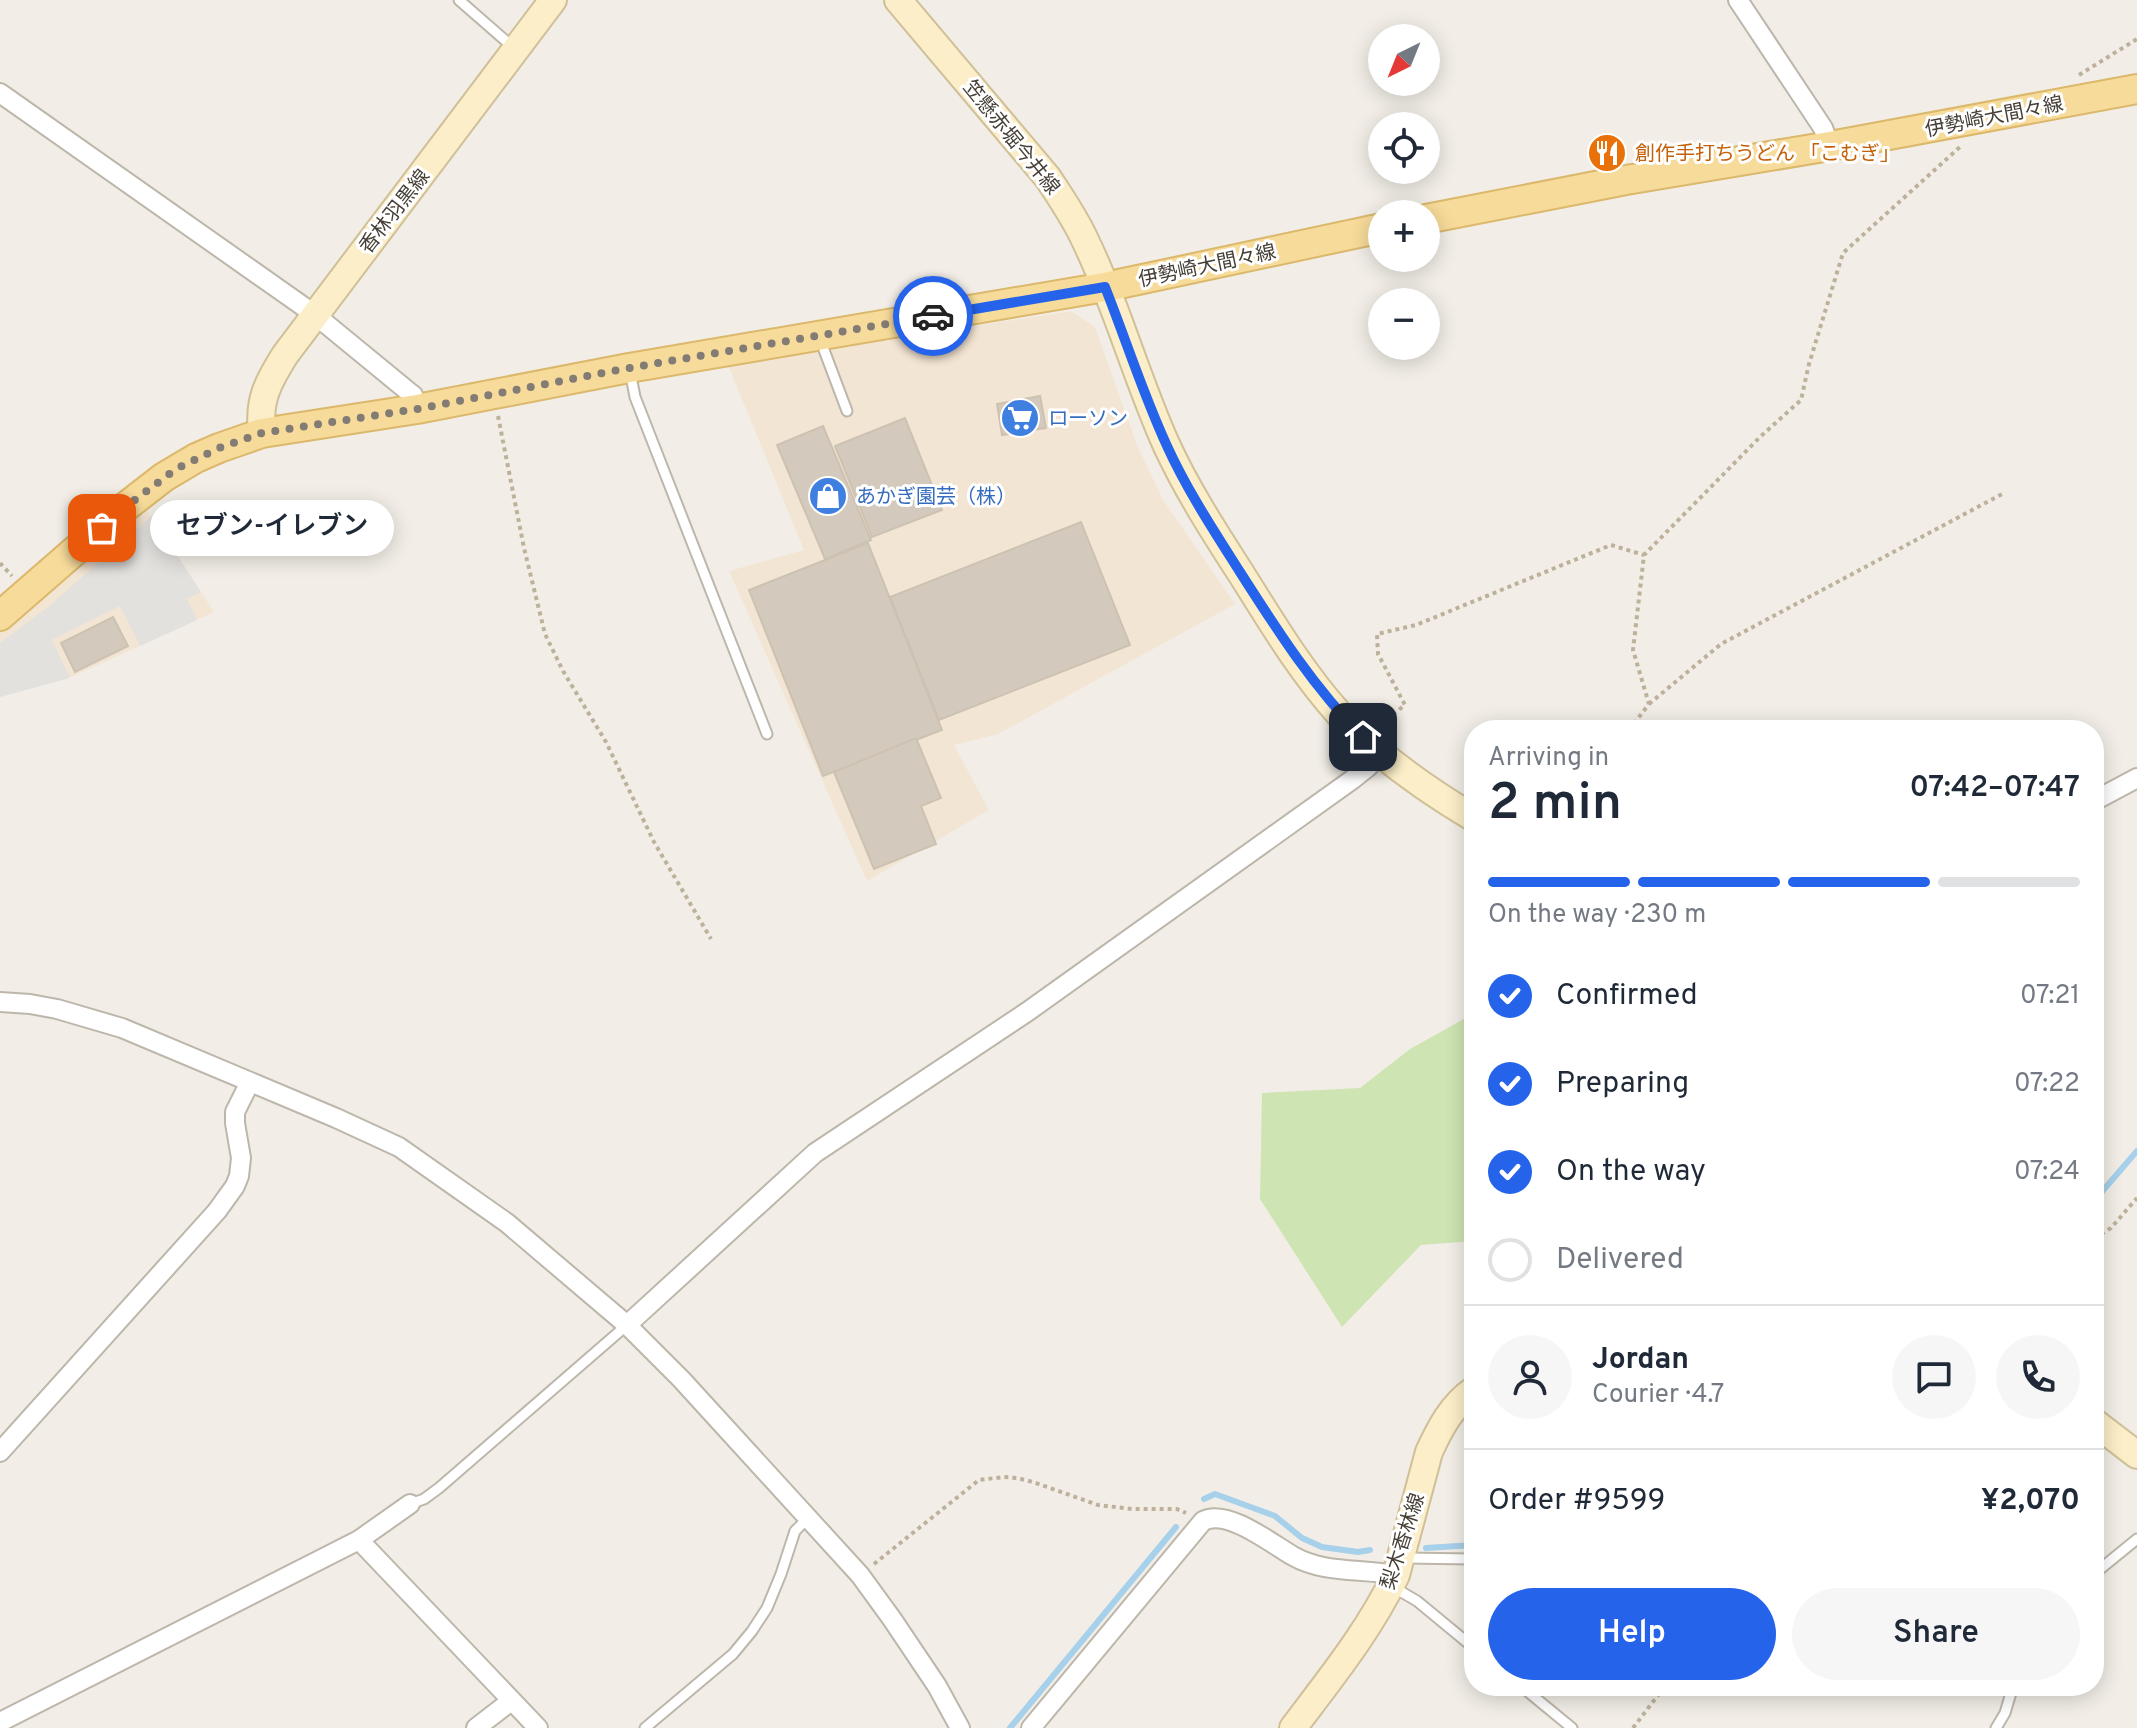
<!DOCTYPE html>
<meta charset="utf-8">
<style>
:root{--surface:#fff;--page:#f6f6f7;--text:#1f2937;--muted:#747a83;--line:#e0e1e3;--accent:#2563eb}
body{margin:0;font-family:Overpass,"Noto Sans JP",sans-serif;background:var(--page);color:var(--text);height:100vh;display:flex;flex-direction:column;font-size:30px;white-space:nowrap}
*{box-sizing:border-box;margin:0}
p{font-size:26px;color:var(--muted)}
.icon{flex:none;width:44px;height:44px;fill:none;stroke:currentColor;stroke-width:2;stroke-linecap:round;stroke-linejoin:round}
.map{position:relative;flex:1;overflow:hidden}
.details{position:absolute;left:1464px;top:720px;width:640px;height:976px;display:flex;flex-direction:column;background:var(--surface);border-radius:32px;box-shadow:0 4px 20px #0003}
.details>*{flex:none}
.needle{width:52px;rotate:223deg}
.fabs{position:absolute;left:1368px;top:24px;display:grid;gap:16px}
.fabs a{display:grid;place-items:center;width:72px;height:72px;border-radius:50%;background:var(--surface);box-shadow:0 4px 20px #0003;font-size:40px}
.pin{position:absolute;display:grid;place-items:center;width:68px;height:68px;color:#fff;margin:-34px;border-radius:16px;box-shadow:0 4px 12px #0006}
.courier{position:absolute;display:grid;place-items:center;width:80px;height:80px;margin:-40px;border:6px solid #2563eb;border-radius:50%;background:#fff;color:#222;box-shadow:0 2px 10px #0007}
.bubble{position:absolute;height:56px;border-radius:28px;background:var(--surface);box-shadow:0 4px 20px #0003;font-size:26px;font-weight:600;line-height:56px;text-align:center}
.overview em{font-style:normal;font-weight:600}
.overview div{display:flex;flex-direction:column-reverse}
.overview{display:flex;align-items:center;justify-content:space-between;height:136px;padding:0 24px}
h1{font-size:52px;font-weight:600;line-height:60px}
.bar{display:grid;grid-template-columns:repeat(4,1fr);gap:12px 8px;align-content:center;height:96px;padding:0 24px}
.bar i{height:10px;border-radius:6px;background:var(--line)}
.bar .active{background:var(--accent)}
.bar p{grid-column:span 4}
.line{display:flex;align-items:center;gap:20px;padding:0 24px;border-top:2px solid var(--line)}
.line div{flex:1}
.round{display:grid;place-items:center;flex:none;width:84px;height:84px;border-radius:42px;background:var(--page)}
ol{padding:0 24px;list-style:none}
li{display:flex;align-items:center;gap:24px;height:88px}
li p{margin-inline-start:auto}
li .icon{padding:8px;border-radius:50%;background:var(--accent);color:#fff;stroke-width:4}
li:last-child{color:var(--muted)}
li i{width:44px;height:44px;border:4px solid var(--line);border-radius:50%}
.primary-button{display:flex;gap:16px;margin-top:auto;padding:16px 24px}
.primary-button a{flex:1;height:92px;border-radius:48px;background:var(--accent);color:#fff;font-size:32px;font-weight:600;line-height:92px;text-align:center}
.primary-button a+a{background:var(--page);color:var(--text)}
.map>svg:first-child{display:block}
.commercial{fill:#f3e5d3}
.green{fill:#cee4b2}
.parking{fill:#e3e1de}
.lines{fill:none;stroke-linecap:round;stroke-linejoin:round}
.stream{stroke:#a7d0eb;stroke-width:6}
.building{fill:#d3cabd;stroke:#cdc2b1;stroke-width:2}
.service-casing{stroke:#bdb6aa;stroke-width:13}
.minor-casing{stroke:#bdb6aa;stroke-width:22}
.secondary-casing{stroke:#cfc099;stroke-width:30}
.primary-casing{stroke:#dbb86b;stroke-width:32}
.path{stroke:#beb19c;stroke-width:4;stroke-dasharray:4 4;stroke-linecap:butt}
.service{stroke:#fff;stroke-width:9}
.minor{stroke:#fff;stroke-width:18}
.secondary{stroke:#fbeec8;stroke-width:26}
.primary{stroke:#f7db9a;stroke-width:28}
.done{stroke:#827c74;stroke-width:8;stroke-dasharray:0 14.4}
.route{stroke:#2563eb;stroke-width:10}
.labels{text-anchor:middle;stroke-width:6;stroke-linejoin:round;paint-order:stroke}
.street-label{font-size:20px;fill:#453f36;stroke:#fff}
.food-label{font-size:20px;fill:#c56008;stroke:#fff;text-anchor:start}
.shop-label{font-size:20px;fill:#366cbe;stroke:#fff;text-anchor:start}
</style>
<div class="map">
<svg width="2137" height="1728" viewBox="0 0 2137 1728">
<rect width="100%" height="100%" fill="#f2eee7"/>
<g class="commercial">
<path d="M 1071,311 L 1095,327 L 1137,445 L 1163,500 L 1235,604 L 998,734 L 954,745 L 989,810 L 867,881 L 729,571 L 804,550 L 728,365 Z"/>
<path d="M 146,508 L 214,612 L 74,676 L 0,697 L 0,631 L 83,563 Z"/>
</g>
<path class="green" d="M 1471,1015 L 1474,1016 L 1474,1241 L 1421,1245 L 1342,1327 L 1260,1199 L 1262,1093 L 1360,1088 L 1410,1049 Z"/>
<path class="parking" d="M 152,516 L 201,592 L 187,599 L 197,620 L 140,646 L 120,606 L 52,640 L 70,678 L 0,697 L 0,643 L 48,607 Z"/>
<g class="lines">
<g class="stream">
<path d="M 2094,1201 L 2137,1151"/>
<path d="M 1204,1499 L 1215,1494 L 1275,1516 L 1302,1538 L 1322,1547 L 1358,1552 L 1370,1550"/>
<path d="M 1426,1548 L 1474,1545"/>
<path d="M 1010,1728 L 1176,1527"/>
</g>
</g>
<g class="building">
<path d="M 1040,396 L 1046,428 L 1002,435 L 997,404 Z"/>
<path d="M 905,418 L 942,510 L 872,537 L 835,446 Z"/>
<path d="M 823,426 L 871,540 L 825,559 L 777,445 Z"/>
<path d="M 1081,522 L 1130,645 L 939,720 L 890,597 Z"/>
<path d="M 868,543 L 942,730 L 823,776 L 749,590 Z"/>
<path d="M 113,617 L 128,646 L 75,672 L 61,643 Z"/>
<path d="M 916,738 L 941,798 L 921,806 L 936,844 L 874,869 L 834,772 Z"/>
</g>
<g class="lines">
<defs>
<g id="service">
<path d="M 459,0 L 514,48"/>
<path d="M 823,338 L 824,350 L 847,411"/>
<path d="M 630,371 L 635,397 L 767,734"/>
<path d="M 410,1504 L 424,1499 L 439,1488 L 627,1325"/>
<path d="M 1404,1558 L 1474,1559"/>
<path d="M 2094,1574 L 2137,1539"/>
<path d="M 1393,1587 L 1417,1601 L 1474,1648"/>
<path d="M 1521,1686 L 1572,1728"/>
<path d="M 645,1728 L 733,1654 L 752,1631 L 767,1608 L 781,1574 L 795,1531 L 808,1518"/>
<path d="M 1996,1728 L 2005,1713 L 2013,1686"/>
</g>
<g id="minor">
<path d="M 1738,0 L 1823,128 L 1830,146"/>
<path d="M 0,93 L 314,314 L 409,392 L 413,395 L 417,409"/>
<path d="M 2094,801 L 2137,778"/>
<path d="M 0,1002 L 30,1004 L 57,1009 L 122,1028 L 336,1118 L 399,1147 L 507,1223 L 627,1325 L 681,1379 L 860,1575 L 892,1619 L 937,1686 L 960,1728"/>
<path d="M 627,1325 L 815,1153 L 1027,1012 L 1353,779 L 1368,767 L 1380,754"/>
<path d="M 0,1452 L 217,1211 L 235,1186 L 239,1176 L 241,1158 L 235,1123 L 235,1112 L 250,1082"/>
<path d="M 359,1540 L 538,1728"/>
<path d="M 0,1722 L 359,1540 L 410,1504"/>
<path d="M 476,1728 L 511,1701"/>
<path d="M 1031,1728 L 1203,1521 C 1227,1508 1272,1544 1293,1556 C 1325,1574 1360,1568 1396,1575"/>
</g>
<g id="secondary">
<path d="M 898,0 L 1048,178 C 1061,198 1075,218 1085,240 C 1117,306 1136,377 1166,444 C 1187,490 1215,533 1242,575 C 1272,623 1302,673 1340,715 C 1379,757 1425,789 1474,818"/>
<path d="M 262,433 C 258,400 268,382 285,355 L 553,0"/>
<path d="M 2094,1422 L 2137,1455"/>
<path d="M 1293,1728 C 1330,1679 1369,1631 1396,1575 L 1429,1452 C 1440,1428 1452,1405 1474,1390"/>
</g>
<g id="primary">
<path d="M 1426,219 L 1626,180 L 1830,146 L 2137,89"/>
<path d="M 0,616 L 124,508 L 164,477 L 196,458 L 219,448 L 262,433 L 417,409 L 629,368 L 1105,287 L 1382,228"/>
</g>
</defs>
<use href="#service" class="service-casing"/>
<use href="#minor" class="minor-casing"/>
<use href="#secondary" class="secondary-casing"/>
<use href="#primary" class="primary-casing"/>
<g class="path">
<path d="M 2079,75 L 2137,39"/>
<path d="M 498,416 L 524,548 L 545,634 L 563,671 L 606,742 L 654,842 L 711,939"/>
<path d="M 0,563 L 12,576"/>
<path d="M 1649,704 L 1721,644 L 2004,493"/>
<path d="M 1380,724 L 1405,705 L 1378,654 L 1377,634 L 1416,625 L 1611,545 L 1644,555"/>
<path d="M 1629,730 L 1649,704 L 1633,650 L 1644,555 L 1760,437 L 1801,400 L 1809,364 L 1843,253 L 1961,146"/>
<path d="M 2094,1238 L 2111,1228 L 2137,1198"/>
<path d="M 874,1564 L 979,1480 L 1004,1477 L 1017,1478 L 1033,1482 L 1098,1505 L 1132,1509 L 1177,1509 L 1186,1513"/>
<path d="M 1633,1728 L 1665,1686"/>
</g>
<use href="#service" class="service"/>
<use href="#minor" class="minor"/>
<use href="#secondary" class="secondary"/>
<use href="#primary" class="primary"/>
</g>
<g class="lines">
<path class="done" d="M 102,528 L 124,508 L 176,469 L 219,448 L 262,433 L 417,409 L 629,368 L 933,316"/>
<path class="route" d="M 933,316 L 1105,287 C 1126,340 1143,394 1167,446 C 1187,490 1214,531 1240,572 C 1277,630 1314,688 1363,737"/>
</g>
<defs>
<symbol id="restaurant-disc" viewBox="-11 -11 22 22"><circle r="9.5" fill="#e8710a" stroke="#fff"/><path d="M-5-6h1v4h1v-4h1v4h1v-4h1v5L-1.5 .5V6h-2V.5L-5-1ZM5-6V6H3V1.5H1.5Q1.5-4 5-6Z" fill="#fff"/></symbol>
<symbol id="supermarket-disc" viewBox="-11 -11 22 22"><circle r="9.5" fill="#3f7fe0" stroke="#fff"/><path d="M-6-5.5h2.5l.6 2H6L4.5 2H-2.5L-4.4-4H-6ZM-1.5 3.2a1.3 1.3 0 1 0 .1 0ZM3 3.2a1.3 1.3 0 1 0 .1 0Z" fill="#fff"/></symbol>
<symbol id="shop-disc" viewBox="-11 -11 22 22"><circle r="9.5" fill="#3f7fe0" stroke="#fff"/><path d="M-5-2.5h2.3a2.7 3.5 0 0 1 5.4 0H5L5.5 6h-11ZM-1.5-2.5h3a1.5 2.3 0 0 0-3 0Z" fill="#fff"/></symbol>
</defs>
<g fill-rule="evenodd">
<use href="#restaurant-disc" x="1585" y="131" width="44" height="44"/>
<use href="#supermarket-disc" x="998" y="396" width="44" height="44"/>
<use href="#shop-disc" x="806" y="474" width="44" height="44"/>
</g>
<g class="labels">
<g class="street-label">
<text transform="translate(1994 116) rotate(-11)" y="7">伊勢崎大間々線</text>
<text transform="translate(1012 137) rotate(51)" y="7">笠懸赤堀今井線</text>
<text transform="translate(394 211) rotate(-52)" y="7">香林羽黒線</text>
<text transform="translate(1207 265) rotate(-12)" y="7">伊勢崎大間々線</text>
<text transform="translate(1402 1541) rotate(-72)" y="7">梨木香林線</text>
</g>
<g class="food-label">
<text x="1635" y="160">創作手打ちうどん 「こむぎ」</text>
</g>
<g class="shop-label">
<text x="1048" y="425">ローソン</text>
<text x="856" y="503">あかぎ園芸（株）</text>
</g>
</g>
</svg>
<div class="fabs">
<a><svg class="needle" viewBox="-14 -14 28 28"><path d="M0-13l5 13h-10z" fill="#e53935"/><path d="M0 13l5-13h-10z" fill="#747a83"/></svg></a>
<a><svg class="icon" aria-label="locate" viewBox="0 0 24 24"><circle cx="12" cy="12" r="6"/><path d="M12 2v4M12 18v4M2 12h4M18 12h4"/></svg></a>
<a>+</a>
<a>−</a>
</div>
<div class="pin" style="left:102px;top:528px;background:#ea580c"><svg class="icon" aria-label="bag" viewBox="0 0 24 24"><path d="M5 8h14l-1 12H6zM9 8a3 3 0 0 1 6 0"/></svg></div>
<div class="pin" style="left:1363px;top:737px;background:#1f2937"><svg class="icon" aria-label="home" viewBox="0 0 24 24"><path d="M3 11l9-7 9 7M6 9v11h12V9"/></svg></div>
<div class="courier" style="left:933px;top:316px"><svg class="icon" aria-label="car" viewBox="0 0 24 24"><path d="M5 17H2v-5l4-1 3-4h7l3 4 3 1v5h-3M9 17h6M6 11h13"/><circle cx="7" cy="17" r="2"/><circle cx="17" cy="17" r="2"/></svg></div>
<div class="bubble" style="left:150px;top:500px;width:244px">セブン-イレブン</div>
<section class="details">
<div class="overview"><div><h1>2 min</h1><p>Arriving in</p></div><em>07:42–07:47</em></div>
<div class="bar"><i class="active"></i><i class="active"></i><i class="active"></i><i></i><p>On the way · 230 m</p></div>
<ol>
<li><svg class="icon" aria-label="check" viewBox="0 0 24 24"><path d="M5 12l5 5 9-10"/></svg>Confirmed<p>07:21</p></li>
<li><svg class="icon" aria-label="check" viewBox="0 0 24 24"><path d="M5 12l5 5 9-10"/></svg>Preparing<p>07:22</p></li>
<li><svg class="icon" aria-label="check" viewBox="0 0 24 24"><path d="M5 12l5 5 9-10"/></svg>On the way<p>07:24</p></li>
<li><i></i>Delivered</li>
</ol>
<div class="line" style="height:144px"><a class="round"><svg class="icon" aria-label="person" viewBox="0 0 24 24"><circle cx="12" cy="8" r="4"/><path d="M4 21q1-7 8-7t8 7"/></svg></a><div><b>Jordan</b><p>Courier · 4.7</p></div><a class="round"><svg class="icon" aria-label="chat" viewBox="0 0 24 24"><path d="M4 5h16v11H9l-5 4z"/></svg></a><a class="round"><svg class="icon" aria-label="phone" viewBox="0 0 24 24"><path d="M5 4h4l2 5-3 2q2 4 5 5l2-3 5 2v4C11 20 4 13 5 4z"/></svg></a></div>
<div class="line" style="height:104px"><div>Order #9599</div><b>¥2,070</b></div>
<div class="primary-button"><a>Help</a><a>Share</a></div>
</section>
</div>
